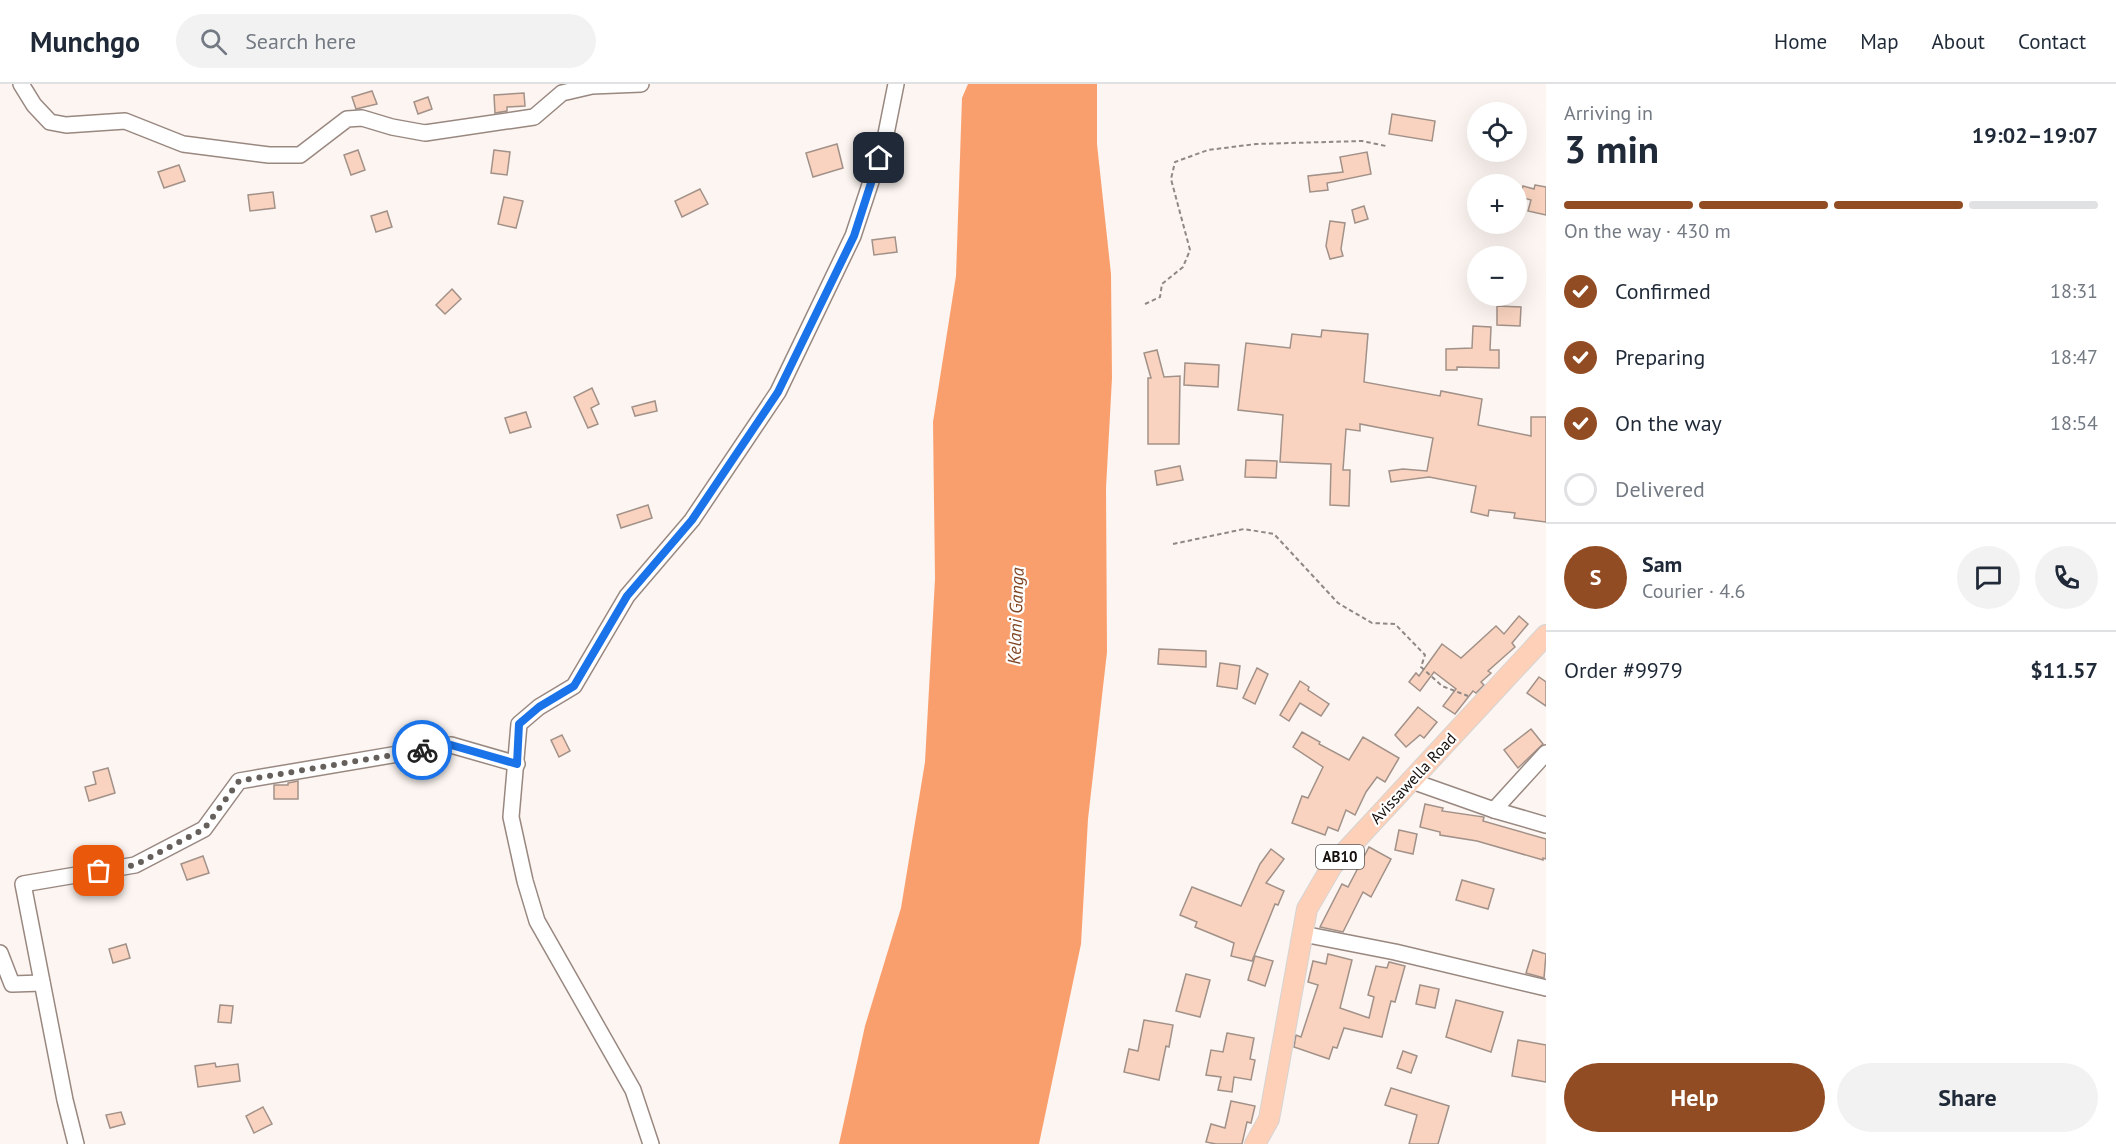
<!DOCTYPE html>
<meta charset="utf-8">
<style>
:root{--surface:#fff;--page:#f2f2f3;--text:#1f2937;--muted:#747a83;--line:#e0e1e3;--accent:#924c23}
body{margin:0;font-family:"PT Sans",sans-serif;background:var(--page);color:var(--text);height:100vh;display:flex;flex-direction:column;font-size:22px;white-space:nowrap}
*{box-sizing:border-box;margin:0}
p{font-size:20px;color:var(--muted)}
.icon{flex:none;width:33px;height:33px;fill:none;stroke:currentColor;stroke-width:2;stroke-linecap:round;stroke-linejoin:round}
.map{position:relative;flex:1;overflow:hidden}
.details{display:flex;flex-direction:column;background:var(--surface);width:570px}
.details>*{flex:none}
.tools{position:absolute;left:1467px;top:18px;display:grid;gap:12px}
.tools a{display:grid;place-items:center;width:60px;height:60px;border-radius:50%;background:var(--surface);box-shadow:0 6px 24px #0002;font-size:30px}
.pin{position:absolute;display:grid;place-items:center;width:51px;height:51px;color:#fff;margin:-26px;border-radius:12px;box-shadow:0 3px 9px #0006}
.courier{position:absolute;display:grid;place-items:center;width:60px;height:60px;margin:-30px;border:4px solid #1a73e8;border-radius:50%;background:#fff;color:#222;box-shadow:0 2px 8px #0007}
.summary em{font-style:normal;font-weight:700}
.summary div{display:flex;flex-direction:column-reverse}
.summary{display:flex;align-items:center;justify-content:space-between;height:102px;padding:0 18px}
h1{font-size:39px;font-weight:700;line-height:45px}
.bar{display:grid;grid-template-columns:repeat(4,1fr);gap:9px 6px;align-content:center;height:72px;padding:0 18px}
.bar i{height:8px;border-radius:4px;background:var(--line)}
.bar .current{background:var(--accent)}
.bar p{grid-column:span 4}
.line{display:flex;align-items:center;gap:15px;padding:0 18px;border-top:2px solid var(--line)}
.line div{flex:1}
.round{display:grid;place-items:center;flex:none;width:63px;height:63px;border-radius:32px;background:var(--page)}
ol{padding:0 18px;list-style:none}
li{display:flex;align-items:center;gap:18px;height:66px}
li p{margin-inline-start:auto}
li .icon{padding:6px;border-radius:50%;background:var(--accent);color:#fff;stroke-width:4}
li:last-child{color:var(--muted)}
li i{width:33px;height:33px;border:3px solid var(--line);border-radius:50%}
.primary-button{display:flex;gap:12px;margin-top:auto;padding:12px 18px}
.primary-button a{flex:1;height:69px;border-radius:36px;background:var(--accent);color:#fff;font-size:24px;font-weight:700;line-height:69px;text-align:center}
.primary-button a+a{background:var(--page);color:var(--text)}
header{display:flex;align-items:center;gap:36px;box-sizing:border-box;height:84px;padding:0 30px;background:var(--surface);border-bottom:2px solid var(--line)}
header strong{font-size:28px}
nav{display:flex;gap:33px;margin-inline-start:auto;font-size:21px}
.search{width:420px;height:54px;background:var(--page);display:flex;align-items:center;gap:15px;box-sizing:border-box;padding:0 21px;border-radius:33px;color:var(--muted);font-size:22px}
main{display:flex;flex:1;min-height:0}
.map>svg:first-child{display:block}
.water{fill:#f99f6e}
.building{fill:#f9d3bf;stroke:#a29188;stroke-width:1.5}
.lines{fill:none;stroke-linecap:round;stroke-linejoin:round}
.minor-casing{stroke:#998880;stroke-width:18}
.major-casing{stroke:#d5d4d3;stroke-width:22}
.path{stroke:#8f8885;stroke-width:2;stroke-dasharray:4.5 3;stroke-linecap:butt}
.minor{stroke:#fff;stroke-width:15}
.major{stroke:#fed0b8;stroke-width:20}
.done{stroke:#66605c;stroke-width:6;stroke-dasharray:0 10.8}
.route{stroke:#1a73e8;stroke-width:8}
.labels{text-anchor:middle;stroke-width:4.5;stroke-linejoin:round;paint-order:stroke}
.shield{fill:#fff;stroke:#5b5755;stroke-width:1.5}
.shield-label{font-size:15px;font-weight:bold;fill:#150f0c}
.street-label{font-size:16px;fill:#150f0c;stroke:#fff}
.water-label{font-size:18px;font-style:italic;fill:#7f4422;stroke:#fff}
</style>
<header>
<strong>Munchgo</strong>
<div class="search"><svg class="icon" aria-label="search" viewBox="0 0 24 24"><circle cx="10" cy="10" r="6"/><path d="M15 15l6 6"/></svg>Search here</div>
<nav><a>Home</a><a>Map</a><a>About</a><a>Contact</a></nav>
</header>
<main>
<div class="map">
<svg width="1546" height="1060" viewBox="0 0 1546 1060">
<rect width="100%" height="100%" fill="#fcf5f1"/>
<path class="water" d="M 968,0 L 1097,0 L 1097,60 L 1111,190 L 1112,294 L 1106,404 L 1107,568 L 1088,735 L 1081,860 L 1039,1060 L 839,1060 L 865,942 L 901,824 L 925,678 L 935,495 L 933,338 L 956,192 L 962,14 Z"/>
<g class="building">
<path d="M 372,7 L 377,20 L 356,25 L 352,13 Z"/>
<path d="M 524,9 L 525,22 L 507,23 L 507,27 L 495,29 L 494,11 Z"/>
<path d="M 428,13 L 432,25 L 418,30 L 414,18 Z"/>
<path d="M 1392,30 L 1435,37 L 1432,57 L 1389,50 Z"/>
<path d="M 837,60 L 843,84 L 813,93 L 806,69 Z"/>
<path d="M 358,66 L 365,86 L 351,91 L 344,71 Z"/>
<path d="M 494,66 L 510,68 L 507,91 L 491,89 Z"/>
<path d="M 1367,68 L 1371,90 L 1327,99 L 1328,106 L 1310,108 L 1308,92 L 1343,88 L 1340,73 Z"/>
<path d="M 179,81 L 185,97 L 164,104 L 158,88 Z"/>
<path d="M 1535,101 L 1546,103 L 1546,131 L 1528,127 L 1531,116 L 1520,113 L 1523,102 L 1534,105 Z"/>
<path d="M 700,105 L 708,120 L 682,133 L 675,117 Z"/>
<path d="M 273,108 L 275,124 L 250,127 L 248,111 Z"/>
<path d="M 504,113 L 523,117 L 516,144 L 498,140 Z"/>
<path d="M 1364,122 L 1368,135 L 1355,139 L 1352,126 Z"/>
<path d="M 387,127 L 392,143 L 376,148 L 371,132 Z"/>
<path d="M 1330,137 L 1345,139 L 1341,165 L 1343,172 L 1330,175 L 1326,162 Z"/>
<path d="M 895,153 L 897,168 L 874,171 L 872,156 Z"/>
<path d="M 452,205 L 461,215 L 445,230 L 436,221 Z"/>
<path d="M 1497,222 L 1521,223 L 1520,242 L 1497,241 Z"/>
<path d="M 1473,242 L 1491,243 L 1490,266 L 1499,266 L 1499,284 L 1457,283 L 1457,286 L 1446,286 L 1446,265 L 1472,264 Z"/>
<path d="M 1322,246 L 1368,250 L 1364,298 L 1440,312 L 1441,307 L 1482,315 L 1478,341 L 1531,352 L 1531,333 L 1546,333 L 1546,438 L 1514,434 L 1515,429 L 1489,426 L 1488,432 L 1471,428 L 1476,402 L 1429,393 L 1391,398 L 1389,387 L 1403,385 L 1427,387 L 1433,354 L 1360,340 L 1360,347 L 1346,345 L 1343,386 L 1350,386 L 1349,422 L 1330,421 L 1331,380 L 1280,378 L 1283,331 L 1238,326 L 1246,259 L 1290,264 L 1292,250 L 1321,253 Z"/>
<path d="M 1157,266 L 1164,293 L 1180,292 L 1179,360 L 1148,360 L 1148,294 L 1151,294 L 1144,269 Z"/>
<path d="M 1185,279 L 1219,281 L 1218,303 L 1184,301 Z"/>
<path d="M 592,304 L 599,320 L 591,324 L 598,340 L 588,344 L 574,313 Z"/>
<path d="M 655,317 L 657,327 L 635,332 L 632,323 Z"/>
<path d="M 526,328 L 531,343 L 510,349 L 505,334 Z"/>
<path d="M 1246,376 L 1277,377 L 1276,394 L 1245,393 Z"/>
<path d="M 1180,382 L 1183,396 L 1157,401 L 1155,387 Z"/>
<path d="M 648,421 L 652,434 L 621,444 L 617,431 Z"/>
<path d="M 1519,532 L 1528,540 L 1512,559 L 1515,563 L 1488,587 L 1491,589 L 1481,598 L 1484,601 L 1476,609 L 1473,607 L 1455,630 L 1443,622 L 1456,605 L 1434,588 L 1420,607 L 1409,598 L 1416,589 L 1419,592 L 1442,560 L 1461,574 L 1496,542 L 1504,550 Z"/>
<path d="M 1159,565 L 1206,567 L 1206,583 L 1158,580 Z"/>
<path d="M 1220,579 L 1240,582 L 1237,605 L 1217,602 Z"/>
<path d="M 1257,584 L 1268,590 L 1255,620 L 1243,614 Z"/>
<path d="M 1539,593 L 1546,598 L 1546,622 L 1527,609 Z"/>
<path d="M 1300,597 L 1309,603 L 1308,606 L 1329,620 L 1321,632 L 1300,619 L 1289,637 L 1280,631 Z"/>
<path d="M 1418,623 L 1437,638 L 1424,654 L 1420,651 L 1406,663 L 1395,651 Z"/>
<path d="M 1531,645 L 1543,660 L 1518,684 L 1504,666 Z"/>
<path d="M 1302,648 L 1320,658 L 1319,660 L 1349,676 L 1363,653 L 1399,674 L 1385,698 L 1377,693 L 1366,708 L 1355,731 L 1346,726 L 1338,747 L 1328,743 L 1325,751 L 1292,739 L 1302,712 L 1308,714 L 1323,683 L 1293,663 Z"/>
<path d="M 562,651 L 570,667 L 559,673 L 551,656 Z"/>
<path d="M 108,684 L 115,709 L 89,717 L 85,703 L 96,700 L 93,688 Z"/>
<path d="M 298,697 L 298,715 L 274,715 L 274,701 L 288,701 L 288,699 Z"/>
<path d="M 1425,720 L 1443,724 L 1442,727 L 1484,733 L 1483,737 L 1546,755 L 1546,775 L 1543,774 L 1543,776 L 1477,757 L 1440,751 L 1440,748 L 1420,743 Z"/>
<path d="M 1399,746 L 1417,750 L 1413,770 L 1395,766 Z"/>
<path d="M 1369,763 L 1391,775 L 1371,813 L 1363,808 L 1343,848 L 1320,843 L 1342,800 L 1348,803 Z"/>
<path d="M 1271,765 L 1284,775 L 1266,799 L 1284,807 L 1278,821 L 1275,820 L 1252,877 L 1231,872 L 1234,859 L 1195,843 L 1197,838 L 1180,831 L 1192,803 L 1241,822 L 1260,780 Z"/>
<path d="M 203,772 L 209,789 L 187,796 L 181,780 Z"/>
<path d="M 1462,796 L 1494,805 L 1488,825 L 1456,816 Z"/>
<path d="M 126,860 L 130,874 L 113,879 L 109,865 Z"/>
<path d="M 1533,866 L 1546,870 L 1544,894 L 1526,889 Z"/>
<path d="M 1328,870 L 1352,876 L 1340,924 L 1369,934 L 1374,913 L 1368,911 L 1376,882 L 1387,884 L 1389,878 L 1405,882 L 1395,918 L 1391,917 L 1382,953 L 1344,944 L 1337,964 L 1333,963 L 1329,975 L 1294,963 L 1296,951 L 1301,953 L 1318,901 L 1308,898 L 1313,877 L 1326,880 Z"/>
<path d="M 1255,872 L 1273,877 L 1265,902 L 1248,896 Z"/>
<path d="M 1186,890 L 1210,896 L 1200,933 L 1176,927 Z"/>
<path d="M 1420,901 L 1439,905 L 1435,924 L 1416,920 Z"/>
<path d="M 1456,916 L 1503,928 L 1491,968 L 1446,953 Z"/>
<path d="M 220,921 L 233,922 L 231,939 L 218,938 Z"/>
<path d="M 1144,936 L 1173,941 L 1169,963 L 1166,962 L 1159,996 L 1124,988 L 1129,965 L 1138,967 Z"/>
<path d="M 1227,949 L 1254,954 L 1250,975 L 1255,976 L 1251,996 L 1234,993 L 1232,1008 L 1218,1006 L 1221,993 L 1206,991 L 1211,966 L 1223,968 Z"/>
<path d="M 1518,956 L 1546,961 L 1546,998 L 1512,992 Z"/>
<path d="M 1403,967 L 1417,972 L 1411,989 L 1397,984 Z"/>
<path d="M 215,979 L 216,983 L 238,980 L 240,997 L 198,1003 L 195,982 Z"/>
<path d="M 1391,1004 L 1449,1022 L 1438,1060 L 1409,1060 L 1417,1031 L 1385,1021 Z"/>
<path d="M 1231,1017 L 1255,1022 L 1251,1039 L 1247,1038 L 1242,1060 L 1216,1060 L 1206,1058 L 1211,1040 L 1225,1044 Z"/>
<path d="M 263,1023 L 272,1040 L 254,1049 L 246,1032 Z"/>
<path d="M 121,1028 L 125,1040 L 110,1044 L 106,1031 Z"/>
</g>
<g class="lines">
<defs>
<g id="minor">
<path d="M 21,0 L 34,21 L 50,38 L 66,41 L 125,37 L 183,60 L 269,71 L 300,71 L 347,35 L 362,34 L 392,43 L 425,49 L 534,33 L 562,9 L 592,2 L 641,0"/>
<path d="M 1409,696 L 1494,726 L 1546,741"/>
<path d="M 1494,726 L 1546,669"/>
<path d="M 1303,850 L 1395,868 L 1546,904"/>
<path d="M 0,869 L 12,900 L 42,899"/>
<path d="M 76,1060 L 65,1016 L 23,800 L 135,781 L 204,745 L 239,697 L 451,661 L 517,680"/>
<path d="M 651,1060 L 633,1006 L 537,837 L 525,797 L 511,733 L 519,640 L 539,623 L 574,602 L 627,512 L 692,436 L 778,308 L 853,152 L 885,55 L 896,0"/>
</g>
<path id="major" d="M 1255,1060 L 1269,1035 L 1307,825 L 1332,782 L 1546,551"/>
</defs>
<use href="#minor" class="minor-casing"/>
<use href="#major" class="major-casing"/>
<g class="path">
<path d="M 1145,220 L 1160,213 L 1162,200 L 1183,183 L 1190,166 L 1171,95 L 1175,78 L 1208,66 L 1256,60 L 1362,57 L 1386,62"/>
<path d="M 1173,460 L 1244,445 L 1274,450 L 1338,519 L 1372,539 L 1395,540 L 1425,571 L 1421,583 L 1442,602 L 1468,612"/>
</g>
<use href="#minor" class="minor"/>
<use href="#major" class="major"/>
</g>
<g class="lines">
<path class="done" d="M 99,787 L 135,781 L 204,745 L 239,697 L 422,666"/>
<path class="route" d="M 422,666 L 451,661 L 517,680 L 519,640 L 539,623 L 574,602 L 627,512 L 692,436 L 778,308 L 854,152 L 879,74"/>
</g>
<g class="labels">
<rect class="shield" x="1316" y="761" width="48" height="24" rx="4.5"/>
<g class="shield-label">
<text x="1340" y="778">AB10</text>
</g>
<g class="street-label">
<text transform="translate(1413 694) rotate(-47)" y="6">Avissawella Road</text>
</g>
<g class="water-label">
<text transform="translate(1016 532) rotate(-88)" y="6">Kelani Ganga</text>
</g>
</g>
</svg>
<div class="tools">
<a><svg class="icon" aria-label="locate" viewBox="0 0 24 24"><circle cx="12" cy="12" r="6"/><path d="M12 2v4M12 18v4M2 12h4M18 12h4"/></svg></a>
<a>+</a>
<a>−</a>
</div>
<div class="pin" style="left:99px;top:787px;background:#ea580c"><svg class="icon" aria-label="bag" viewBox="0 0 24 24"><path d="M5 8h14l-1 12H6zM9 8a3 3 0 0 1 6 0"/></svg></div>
<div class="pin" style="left:879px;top:74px;background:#1f2937"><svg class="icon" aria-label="home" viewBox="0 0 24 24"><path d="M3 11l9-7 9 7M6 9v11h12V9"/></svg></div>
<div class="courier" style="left:422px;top:666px"><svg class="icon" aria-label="bike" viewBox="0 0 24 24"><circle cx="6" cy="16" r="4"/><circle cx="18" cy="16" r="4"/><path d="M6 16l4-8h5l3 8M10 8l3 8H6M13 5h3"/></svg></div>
</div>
<section class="details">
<div class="summary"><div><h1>3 min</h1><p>Arriving in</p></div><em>19:02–19:07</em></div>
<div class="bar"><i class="current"></i><i class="current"></i><i class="current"></i><i></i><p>On the way · 430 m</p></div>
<ol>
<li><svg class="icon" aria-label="check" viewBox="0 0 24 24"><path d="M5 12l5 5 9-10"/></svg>Confirmed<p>18:31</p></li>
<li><svg class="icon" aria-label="check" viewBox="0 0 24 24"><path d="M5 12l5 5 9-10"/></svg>Preparing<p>18:47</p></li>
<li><svg class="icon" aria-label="check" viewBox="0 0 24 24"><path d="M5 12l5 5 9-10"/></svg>On the way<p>18:54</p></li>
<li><i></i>Delivered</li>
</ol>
<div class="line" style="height:108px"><b class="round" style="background:var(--accent);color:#fff">S</b><div><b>Sam</b><p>Courier · 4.6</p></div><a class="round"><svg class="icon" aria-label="chat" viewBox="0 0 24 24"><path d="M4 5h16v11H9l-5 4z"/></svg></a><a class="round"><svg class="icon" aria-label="phone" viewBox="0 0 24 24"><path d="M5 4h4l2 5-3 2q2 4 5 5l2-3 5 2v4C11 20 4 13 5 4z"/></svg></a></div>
<div class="line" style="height:78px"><div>Order #9979</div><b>$11.57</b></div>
<div class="primary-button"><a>Help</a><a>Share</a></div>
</section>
</main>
